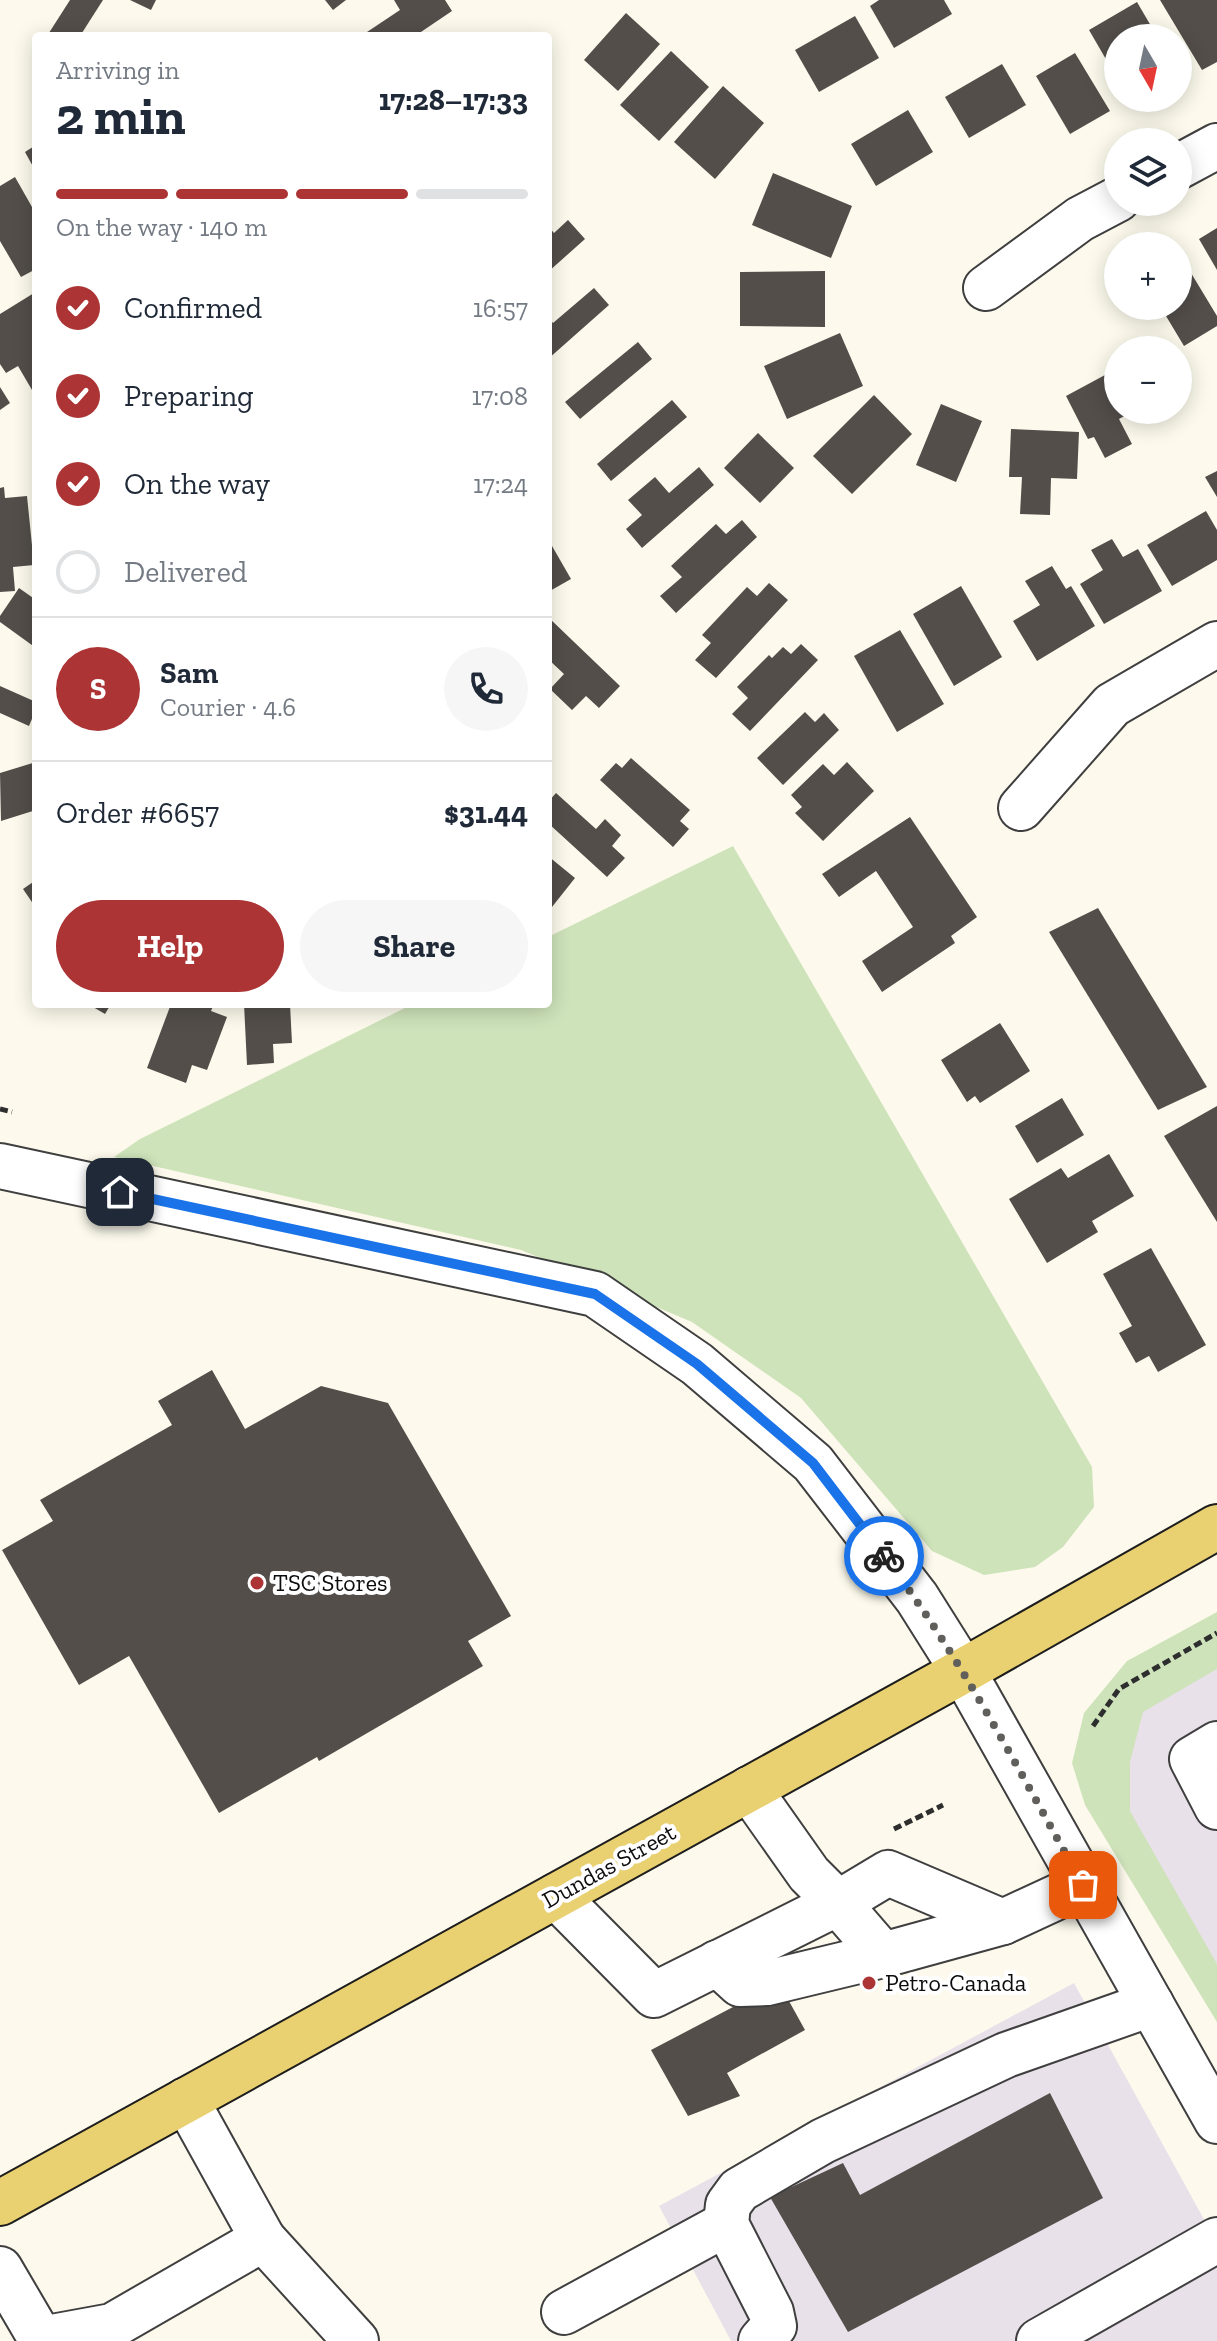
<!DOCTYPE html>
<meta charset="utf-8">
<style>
:root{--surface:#fff;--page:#f6f6f7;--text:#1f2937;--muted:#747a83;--line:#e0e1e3;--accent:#ac3435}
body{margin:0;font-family:"Zilla Slab",serif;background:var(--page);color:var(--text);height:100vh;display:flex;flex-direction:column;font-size:30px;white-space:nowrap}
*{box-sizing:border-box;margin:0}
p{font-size:26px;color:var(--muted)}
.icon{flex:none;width:44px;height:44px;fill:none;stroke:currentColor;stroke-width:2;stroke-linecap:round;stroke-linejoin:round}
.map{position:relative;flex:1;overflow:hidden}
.drawer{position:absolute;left:32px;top:32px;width:520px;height:976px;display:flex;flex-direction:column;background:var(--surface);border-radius:8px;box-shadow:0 4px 20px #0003}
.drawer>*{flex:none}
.needle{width:52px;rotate:171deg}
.controls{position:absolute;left:1104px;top:24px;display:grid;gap:16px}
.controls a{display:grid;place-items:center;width:88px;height:88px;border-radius:50%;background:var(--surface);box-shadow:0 4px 20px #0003;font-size:40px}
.pin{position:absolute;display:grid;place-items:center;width:68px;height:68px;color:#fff;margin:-34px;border-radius:16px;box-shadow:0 4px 12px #0006}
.courier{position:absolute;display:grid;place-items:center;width:80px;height:80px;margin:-40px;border:6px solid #1a73e8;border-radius:50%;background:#fff;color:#222;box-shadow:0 2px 10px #0007}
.head em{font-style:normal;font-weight:700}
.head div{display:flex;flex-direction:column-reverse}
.head{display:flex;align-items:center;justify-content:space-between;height:136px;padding:0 24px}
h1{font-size:52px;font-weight:700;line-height:60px}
.bar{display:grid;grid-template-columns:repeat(4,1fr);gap:12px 8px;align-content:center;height:96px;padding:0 24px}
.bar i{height:10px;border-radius:6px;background:var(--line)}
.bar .selected{background:var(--accent)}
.bar p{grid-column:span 4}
.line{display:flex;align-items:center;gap:20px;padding:0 24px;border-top:2px solid var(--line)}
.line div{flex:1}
.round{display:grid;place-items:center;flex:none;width:84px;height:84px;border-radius:42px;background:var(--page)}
ol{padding:0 24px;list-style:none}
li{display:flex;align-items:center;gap:24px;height:88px}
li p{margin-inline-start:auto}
li .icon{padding:8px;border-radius:50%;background:var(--accent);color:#fff;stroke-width:4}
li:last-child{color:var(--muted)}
li i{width:44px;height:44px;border:4px solid var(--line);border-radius:50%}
.action{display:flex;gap:16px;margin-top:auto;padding:16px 24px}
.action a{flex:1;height:92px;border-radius:48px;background:var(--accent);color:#fff;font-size:32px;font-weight:700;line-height:92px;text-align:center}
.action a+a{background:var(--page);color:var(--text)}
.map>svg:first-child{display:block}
.industrial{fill:#e9e1ea}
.green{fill:#cee3ba}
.building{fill:#534e4a}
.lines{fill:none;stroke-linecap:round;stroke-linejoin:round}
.minor-casing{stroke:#3f3f3f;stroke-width:48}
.major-casing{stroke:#1d1d1d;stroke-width:48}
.path{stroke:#2e2e2e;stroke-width:5;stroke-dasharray:8 4;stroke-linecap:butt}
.minor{stroke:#fff;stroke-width:44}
.major{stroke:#e9d071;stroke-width:44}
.done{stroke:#605f5b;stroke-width:8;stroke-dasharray:0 14.4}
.route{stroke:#1a73e8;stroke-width:10}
.poi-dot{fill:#ac3435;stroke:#fff;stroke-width:3}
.labels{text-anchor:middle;stroke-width:8;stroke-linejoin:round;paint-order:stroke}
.poi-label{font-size:24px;fill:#0c0c0c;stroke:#fff;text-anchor:start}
.street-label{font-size:24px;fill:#0c0c0c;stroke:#fff}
</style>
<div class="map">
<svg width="1217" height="2341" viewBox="0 0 1217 2341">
<rect width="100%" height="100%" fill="#fdfaed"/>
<g class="industrial">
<path d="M 1217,1654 L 1217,1999 L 1103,1790 L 1126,1705 Z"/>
<path d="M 1074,1983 L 1217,2243 L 1217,2341 L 731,2341 L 659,2206 Z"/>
</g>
<g class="green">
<path d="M 733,846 L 1092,1467 L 1094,1507 L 1063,1547 L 1035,1567 L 984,1575 L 932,1551 L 801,1398 L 692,1322 L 521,1250 L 114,1157 L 140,1139 L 413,1004 L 548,1004 L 548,937 Z"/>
<path d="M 1217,1612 L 1217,1669 L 1143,1712 L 1130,1762 L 1130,1811 L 1217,1964 L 1217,2022 L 1085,1805 L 1072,1763 L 1084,1713 L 1127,1661 Z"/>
</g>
<g class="building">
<path d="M 70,0 L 103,0 L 80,36 L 47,36 Z"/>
<path d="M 130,0 L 156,0 L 151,10 Z"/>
<path d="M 325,0 L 346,0 L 333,10 Z"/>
<path d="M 394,0 L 445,0 L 452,11 L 415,36 L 361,36 L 400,10 Z"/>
<path d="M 879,0 L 944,0 L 952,14 L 894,48 L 870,6 Z"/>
<path d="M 1160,0 L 1217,0 L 1217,62 L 1202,70 Z"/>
<path d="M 1137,2 L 1158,38 L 1118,38 L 1118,80 L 1089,30 Z"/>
<path d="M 626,13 L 660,44 L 618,91 L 584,60 Z"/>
<path d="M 855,16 L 879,58 L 819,92 L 795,50 Z"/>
<path d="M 671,51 L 709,87 L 659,141 L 620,105 Z"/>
<path d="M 1075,53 L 1110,111 L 1070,134 L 1036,76 Z"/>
<path d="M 1002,64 L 1026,105 L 969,138 L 945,97 Z"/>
<path d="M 723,86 L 764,123 L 715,179 L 674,142 Z"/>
<path d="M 908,110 L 933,152 L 876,186 L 851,144 Z"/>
<path d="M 36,145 L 36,172 L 25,152 Z"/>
<path d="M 773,173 L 852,206 L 831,258 L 752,225 Z"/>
<path d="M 15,177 L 36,214 L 36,269 L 21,277 L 0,241 L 0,186 Z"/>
<path d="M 568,220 L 585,239 L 548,272 L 548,226 L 554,233 Z"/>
<path d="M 1217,228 L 1217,270 L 1199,239 Z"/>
<path d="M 1188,268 L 1217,316 L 1217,326 L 1184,346 L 1160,306 L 1178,306 L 1178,274 Z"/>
<path d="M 825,271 L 825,327 L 740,326 L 740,272 Z"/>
<path d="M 594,288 L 609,305 L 548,359 L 548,317 L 553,323 Z"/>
<path d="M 34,293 L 36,388 L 32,390 L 18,366 L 6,373 L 0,364 L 0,314 Z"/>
<path d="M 840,333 L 863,386 L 787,419 L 764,366 Z"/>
<path d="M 638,342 L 652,359 L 580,419 L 565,402 Z"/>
<path d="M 1118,368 L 1118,410 L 1135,410 L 1119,419 L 1132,444 L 1105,458 L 1094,437 L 1088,439 L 1066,396 Z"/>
<path d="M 0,387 L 10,403 L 0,410 Z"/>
<path d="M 874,395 L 912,434 L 852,494 L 813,456 Z"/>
<path d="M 672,400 L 687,417 L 611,481 L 597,464 Z"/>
<path d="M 941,404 L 982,421 L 956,482 L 916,465 Z"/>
<path d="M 1011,429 L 1079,432 L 1077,479 L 1051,478 L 1050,515 L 1020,514 L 1022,477 L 1009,477 Z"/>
<path d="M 758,433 L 794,468 L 760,503 L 724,468 Z"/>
<path d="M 699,467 L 714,485 L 642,548 L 626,529 L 642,515 L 628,500 L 655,477 L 669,493 Z"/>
<path d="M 1217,471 L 1217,497 L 1205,477 Z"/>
<path d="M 4,487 L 5,498 L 27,496 L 34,565 L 13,567 L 15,591 L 0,592 L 0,488 Z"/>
<path d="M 1206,511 L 1217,530 L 1217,560 L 1172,586 L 1147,545 Z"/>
<path d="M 742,520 L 757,537 L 676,613 L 660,596 L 682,577 L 671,566 L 716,524 L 726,534 Z"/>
<path d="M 548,539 L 571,579 L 548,592 Z"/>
<path d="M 1112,539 L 1123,557 L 1138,549 L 1162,591 L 1104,624 L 1080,584 L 1103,570 L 1091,550 Z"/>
<path d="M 1052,566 L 1066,589 L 1071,586 L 1095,626 L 1037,661 L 1013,621 L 1040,605 L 1025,581 Z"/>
<path d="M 769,583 L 788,600 L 716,678 L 695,660 L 711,643 L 702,635 L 747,587 L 757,596 Z"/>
<path d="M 961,586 L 1002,657 L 954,686 L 913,614 Z"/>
<path d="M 19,588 L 36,600 L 36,648 L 0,622 L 0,616 Z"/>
<path d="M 548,617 L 620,686 L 599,708 L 586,696 L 572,710 L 550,689 L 564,674 L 548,659 Z"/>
<path d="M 900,630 L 944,704 L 897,732 L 854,656 Z"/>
<path d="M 801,644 L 818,660 L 750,731 L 732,714 L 748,698 L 737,687 L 769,655 L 772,658 L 783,647 L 791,654 Z"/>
<path d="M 0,686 L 36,702 L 36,709 L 29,726 L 0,713 Z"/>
<path d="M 805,712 L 815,722 L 824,713 L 839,730 L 783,785 L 757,758 Z"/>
<path d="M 631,758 L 690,810 L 680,821 L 689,829 L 673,847 L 600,780 L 616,763 L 622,768 Z"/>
<path d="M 36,762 L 36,794 L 32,796 L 36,810 L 1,821 L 0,773 Z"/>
<path d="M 847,762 L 874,791 L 823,841 L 795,813 L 802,807 L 791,795 L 823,764 L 834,775 Z"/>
<path d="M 556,793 L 596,829 L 605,819 L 621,835 L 612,846 L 625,858 L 607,877 L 548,823 L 548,802 Z"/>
<path d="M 910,817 L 977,917 L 951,936 L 955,943 L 882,992 L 862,961 L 913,927 L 876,871 L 839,897 L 822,874 Z"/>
<path d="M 548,856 L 575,878 L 548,912 Z"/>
<path d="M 36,880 L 36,908 L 23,889 Z"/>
<path d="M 1098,908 L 1207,1087 L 1158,1110 L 1049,932 Z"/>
<path d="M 88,1004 L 111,1004 L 105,1014 Z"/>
<path d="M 171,1004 L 214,1004 L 211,1011 L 227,1017 L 207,1070 L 192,1065 L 186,1083 L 147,1068 Z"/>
<path d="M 244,1004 L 290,1004 L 292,1043 L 273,1044 L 274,1063 L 247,1065 Z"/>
<path d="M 1000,1023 L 1030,1071 L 980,1103 L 975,1096 L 967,1102 L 941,1060 Z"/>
<path d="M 1062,1098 L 1084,1135 L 1037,1163 L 1015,1126 Z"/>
<path d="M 1217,1106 L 1217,1222 L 1164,1136 Z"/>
<path d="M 1109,1154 L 1134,1196 L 1092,1221 L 1098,1232 L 1047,1263 L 1009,1199 L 1061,1168 L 1068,1178 Z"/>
<path d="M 1151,1248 L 1206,1345 L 1158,1372 L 1149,1356 L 1136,1363 L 1119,1333 L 1132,1326 L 1103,1274 Z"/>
<path d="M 212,1370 L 245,1429 L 321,1386 L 388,1403 L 511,1616 L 468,1641 L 483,1666 L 319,1761 L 317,1757 L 219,1813 L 129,1656 L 79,1685 L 2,1550 L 53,1521 L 40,1500 L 172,1425 L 158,1401 Z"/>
<path d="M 779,1983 L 805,2030 L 727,2073 L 740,2096 L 688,2116 L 651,2050 Z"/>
<path d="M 1050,2093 L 1103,2198 L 848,2332 L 770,2197 L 843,2163 L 860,2195 Z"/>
</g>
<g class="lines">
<defs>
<g id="minor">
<path d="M 1178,167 L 1217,146"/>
<path d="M 986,288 L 1080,219 L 1118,199"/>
<path d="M 1021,808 L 1112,705 L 1217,644"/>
<path d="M 0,1166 L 595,1294 L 697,1364 L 813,1463 L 917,1598 L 963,1671 L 1217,2121"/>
<path d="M 1217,1744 L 1192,1759 L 1217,1807"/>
<path d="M 749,1789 L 809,1874 L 838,1903 L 888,1873 L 1003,1922"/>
<path d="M 556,1896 L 654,1995 L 838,1903 L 883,1955 L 1003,1922 L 1083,1885"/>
<path d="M 717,1963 L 740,1984 L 767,1983 L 883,1955"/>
<path d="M 263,2239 L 356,2341"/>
<path d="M 0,2269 L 41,2339 L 112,2326 L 263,2239 L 186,2100"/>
<path d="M 564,2312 L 726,2224"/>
<path d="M 761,2341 L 774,2326 L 771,2312 L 726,2224 L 728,2205 L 739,2190 L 823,2141 L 1006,2055 L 1151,2004"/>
<path d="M 1039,2341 L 1217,2240"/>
</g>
<path id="major" d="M 0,2203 L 963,1671 L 1217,1527"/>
</defs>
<use href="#minor" class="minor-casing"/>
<use href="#major" class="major-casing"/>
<g class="path">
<path d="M 0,1109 L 12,1112"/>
<path d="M 1093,1726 L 1119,1689 L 1217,1633"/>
<path d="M 894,1829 L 943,1805"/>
</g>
<use href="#minor" class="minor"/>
<use href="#major" class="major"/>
</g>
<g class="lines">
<path class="done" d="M 884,1556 C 962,1658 1020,1773 1083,1885"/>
<path class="route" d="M 120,1192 L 595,1294 L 697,1364 L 813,1463 L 884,1556"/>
</g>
<g class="poi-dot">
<circle cx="257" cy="1583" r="8"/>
<circle cx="869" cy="1983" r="8"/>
</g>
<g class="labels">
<g class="poi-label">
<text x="273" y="1591">TSC Stores</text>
<text x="885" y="1991">Petro-Canada</text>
</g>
<g class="street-label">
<text transform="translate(609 1866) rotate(-29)" y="8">Dundas Street</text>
</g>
</g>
</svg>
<div class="controls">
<a><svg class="needle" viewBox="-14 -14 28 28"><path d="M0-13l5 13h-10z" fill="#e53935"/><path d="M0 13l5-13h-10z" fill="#747a83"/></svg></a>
<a><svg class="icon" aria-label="layers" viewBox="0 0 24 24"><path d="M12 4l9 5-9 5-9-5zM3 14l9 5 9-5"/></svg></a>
<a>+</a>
<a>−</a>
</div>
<div class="pin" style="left:1083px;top:1885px;background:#ea580c"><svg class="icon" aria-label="bag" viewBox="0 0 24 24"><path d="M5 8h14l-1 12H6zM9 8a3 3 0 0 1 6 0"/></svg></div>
<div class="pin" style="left:120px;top:1192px;background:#1f2937"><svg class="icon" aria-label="home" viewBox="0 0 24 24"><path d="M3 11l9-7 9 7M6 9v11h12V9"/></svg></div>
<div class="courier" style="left:884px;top:1556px"><svg class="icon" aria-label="bike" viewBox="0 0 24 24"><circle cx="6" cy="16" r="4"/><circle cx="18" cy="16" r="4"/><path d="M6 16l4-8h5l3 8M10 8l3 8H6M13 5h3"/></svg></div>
<section class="drawer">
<div class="head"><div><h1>2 min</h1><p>Arriving in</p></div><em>17:28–17:33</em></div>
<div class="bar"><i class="selected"></i><i class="selected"></i><i class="selected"></i><i></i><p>On the way · 140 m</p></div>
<ol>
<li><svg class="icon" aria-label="check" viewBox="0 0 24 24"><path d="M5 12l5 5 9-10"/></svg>Confirmed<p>16:57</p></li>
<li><svg class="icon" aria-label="check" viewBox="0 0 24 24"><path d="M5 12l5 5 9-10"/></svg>Preparing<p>17:08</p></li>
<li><svg class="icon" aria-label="check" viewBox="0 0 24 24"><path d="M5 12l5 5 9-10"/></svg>On the way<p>17:24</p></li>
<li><i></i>Delivered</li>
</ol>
<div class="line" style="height:144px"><b class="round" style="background:var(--accent);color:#fff">S</b><div><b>Sam</b><p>Courier · 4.6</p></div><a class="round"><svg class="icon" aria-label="phone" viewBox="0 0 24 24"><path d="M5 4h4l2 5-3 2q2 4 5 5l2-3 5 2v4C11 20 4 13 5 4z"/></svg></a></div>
<div class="line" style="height:104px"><div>Order #6657</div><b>$31.44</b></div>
<div class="action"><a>Help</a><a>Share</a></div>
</section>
</div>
